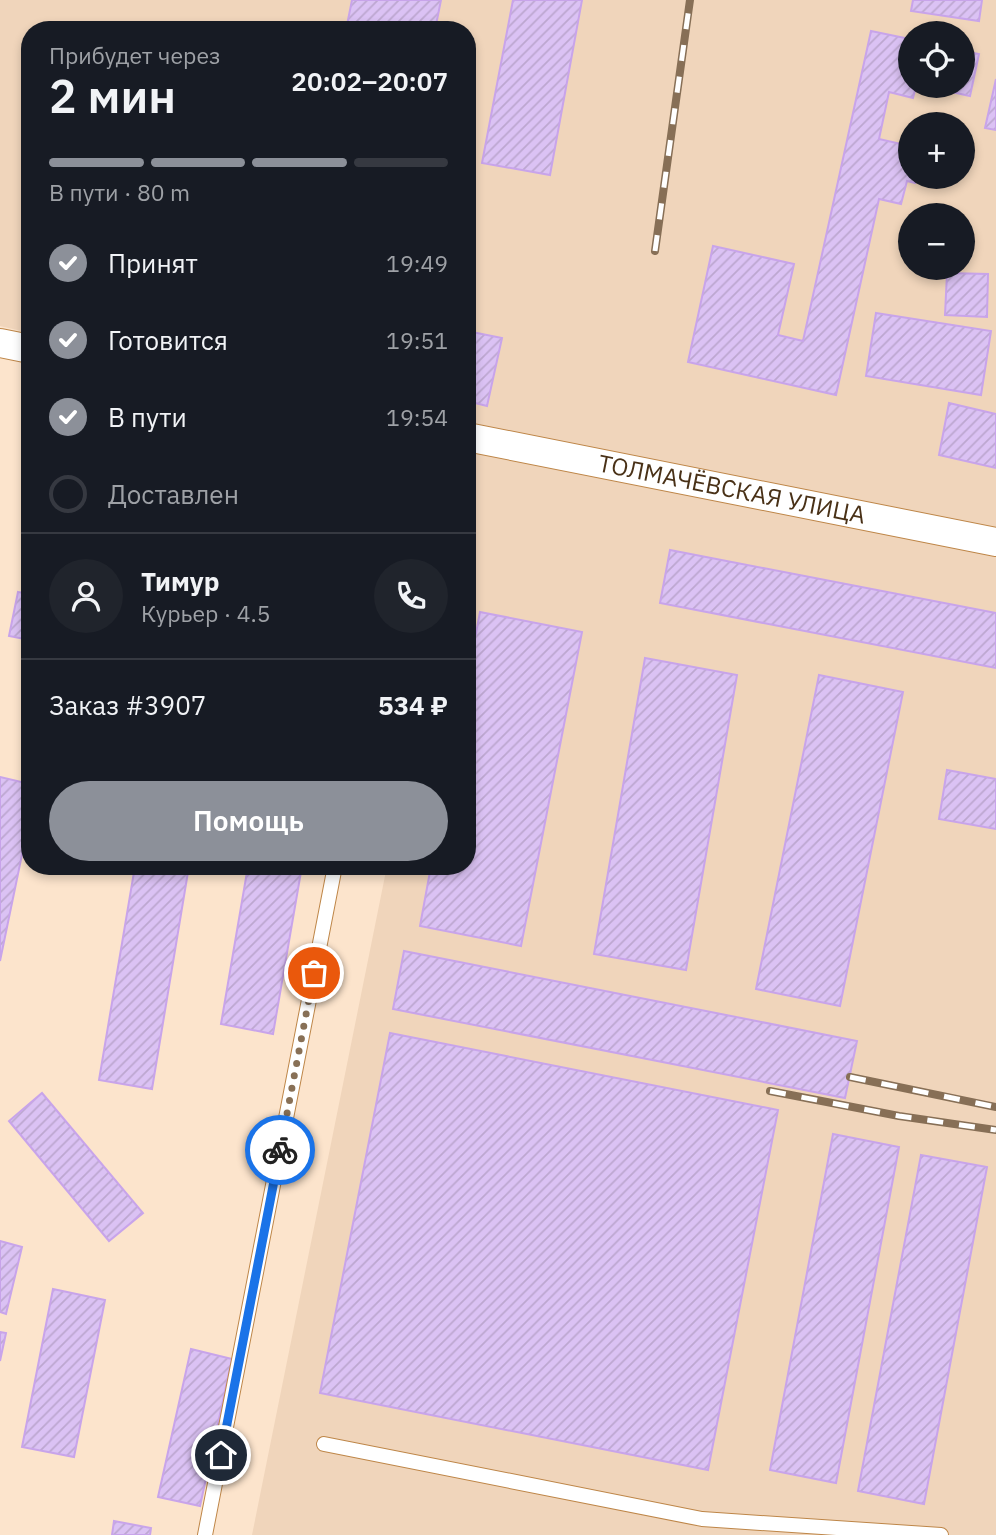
<!DOCTYPE html>
<html lang="ru">
<meta charset="utf-8">
<style>
:root{--surface:#171b24;--page:#20242c;--text:#f1f3f6;--muted:#9ea1a6;--line:#363941;--accent:#8c9099}
body{margin:0;font-family:"IBM Plex Sans",sans-serif;background:var(--page);color:var(--text);height:100vh;display:flex;flex-direction:column;font-size:26px;white-space:nowrap}
*{box-sizing:border-box;margin:0}
p{font-size:23px;color:var(--muted)}
.icon{flex:none;width:38px;height:38px;fill:none;stroke:currentColor;stroke-width:2;stroke-linecap:round;stroke-linejoin:round}
.map{position:relative;flex:1;overflow:hidden}
.panel{position:absolute;left:21px;top:21px;width:455px;height:854px;display:flex;flex-direction:column;background:var(--surface);border-radius:28px;box-shadow:0 4px 10px #0003}
.panel>*{flex:none}
.fabs{position:absolute;left:898px;top:21px;display:grid;gap:14px}
.fabs a{display:grid;place-items:center;width:77px;height:77px;border-radius:50%;background:var(--surface);box-shadow:0 4px 10px #0003;font-size:35px}
.pin{position:absolute;display:grid;place-items:center;width:60px;height:60px;color:#fff;margin:-30px;border:4px solid #fff;border-radius:50%;box-shadow:0 2px 7px #0007}
.courier{position:absolute;display:grid;place-items:center;width:70px;height:70px;margin:-35px;border:5px solid #1a73e8;border-radius:50%;background:#fff;color:#222;box-shadow:0 2px 9px #0007}
.head em{font-style:normal;font-weight:600}
.head div{display:flex;flex-direction:column-reverse}
.head{display:flex;align-items:center;justify-content:space-between;height:119px;padding:0 28px}
h1{font-size:46px;font-weight:600;line-height:52px}
.bar{display:grid;grid-template-columns:repeat(4,1fr);gap:10px 7px;align-content:center;height:84px;padding:0 28px}
.bar i{height:9px;border-radius:5px;background:var(--line)}
.bar .active{background:var(--accent)}
.bar p{grid-column:span 4}
.line{display:flex;align-items:center;gap:18px;padding:0 28px;border-top:2px solid var(--line)}
.line div{flex:1}
.round{display:grid;place-items:center;flex:none;width:74px;height:74px;border-radius:37px;background:var(--page)}
ol{padding:0 28px;list-style:none}
li{display:flex;align-items:center;gap:21px;height:77px}
li p{margin-inline-start:auto}
li .icon{padding:7px;border-radius:50%;background:var(--accent);color:#fff;stroke-width:4}
li:last-child{color:var(--muted)}
li i{width:38px;height:38px;border:4px solid var(--line);border-radius:50%}
.action{display:flex;gap:14px;margin-top:auto;padding:14px 28px}
.action a{flex:1;height:80px;border-radius:42px;background:var(--accent);color:#fff;font-size:28px;font-weight:600;line-height:80px;text-align:center}
.map>svg:first-child{display:block}
.built{fill:#f0d5bb;fill-rule:evenodd}
.building{fill:url(#building-hatch);stroke:#c8a4ea;stroke-width:2}
.lines{fill:none;stroke-linecap:round;stroke-linejoin:round}
.lane-casing{stroke:#be8648;stroke-width:16}
.street-casing{stroke:#be8648;stroke-width:30}
.lane{stroke:#fff;stroke-width:14}
.street{stroke:#fff;stroke-width:28}
.rail-casing{stroke:#876f56;stroke-width:8}
.rail{stroke:#fff;stroke-width:5;stroke-dasharray:16;stroke-linecap:butt}
.done{stroke:#887056;stroke-width:7;stroke-dasharray:0 12.6}
.route{stroke:#1a73e8;stroke-width:9}
.labels{text-anchor:middle;stroke-width:5;stroke-linejoin:round;paint-order:stroke}
.street-label{font-size:24px;fill:#493117;stroke:#fff}
</style>
<div class="map">
<svg width="996" height="1535" viewBox="0 0 996 1535">
<defs>
<pattern id="building-hatch" width="6" height="6" patternUnits="userSpaceOnUse" patternTransform="scale(1.75)"><rect width="6" height="6" fill="#dbc2f4"/><path d="M-1 1l2-2M0 6l6-6M5 7l2-2" fill="none" stroke="#bda7d0"/></pattern>
</defs>
<rect width="100%" height="100%" fill="#fce4cc"/>
<path class="built" d="M 0,0 L 996,0 L 996,1535 L 252,1535 L 387,866 L 467,866 L 467,468 L 475,432 L 467,430 L 467,30 L 30,30 L 30,333 L 0,326 ZM 910,33 L 962,33 L 962,86 L 910,86 ZM 910,124 L 962,124 L 962,177 L 910,177 ZM 910,215 L 962,215 L 962,268 L 910,268 Z"/>
<g class="building">
<path d="M 352,0 L 441,0 L 435,30 L 346,30 Z"/>
<path d="M 513,0 L 582,0 L 550,175 L 482,163 Z"/>
<path d="M 913,0 L 982,0 L 979,21 L 911,11 Z"/>
<path d="M 871,31 L 910,39 L 910,86 L 916,86 L 913,98 L 889,92 L 879,139 L 910,146 L 910,177 L 917,177 L 915,183 L 907,181 L 901,204 L 879,199 L 836,395 L 688,362 L 713,246 L 794,264 L 778,335 L 803,341 Z"/>
<path d="M 962,51 L 979,54 L 970,96 L 924,86 L 962,86 Z"/>
<path d="M 996,79 L 996,130 L 985,128 Z"/>
<path d="M 947,273 L 988,274 L 987,317 L 945,315 Z"/>
<path d="M 876,313 L 991,331 L 981,395 L 866,376 Z"/>
<path d="M 467,331 L 502,338 L 487,406 L 467,401 Z"/>
<path d="M 949,403 L 996,414 L 996,468 L 939,455 Z"/>
<path d="M 670,550 L 996,613 L 996,668 L 660,603 Z"/>
<path d="M 18,592 L 30,594 L 30,640 L 9,636 Z"/>
<path d="M 480,612 L 582,632 L 521,946 L 420,926 L 431,866 L 467,866 L 467,680 Z"/>
<path d="M 645,658 L 737,675 L 686,970 L 594,954 Z"/>
<path d="M 819,675 L 903,692 L 840,1006 L 756,989 Z"/>
<path d="M 947,770 L 996,779 L 996,829 L 939,819 Z"/>
<path d="M 0,777 L 30,784 L 30,816 L 0,961 Z"/>
<path d="M 135,866 L 189,866 L 152,1089 L 99,1080 Z"/>
<path d="M 248,866 L 302,866 L 273,1034 L 221,1024 Z"/>
<path d="M 404,951 L 857,1041 L 845,1098 L 393,1009 Z"/>
<path d="M 390,1033 L 778,1110 L 708,1470 L 320,1393 Z"/>
<path d="M 42,1093 L 143,1213 L 109,1241 L 9,1121 Z"/>
<path d="M 833,1134 L 899,1147 L 836,1483 L 770,1470 Z"/>
<path d="M 921,1155 L 987,1167 L 924,1504 L 858,1491 Z"/>
<path d="M 0,1241 L 22,1247 L 6,1314 L 0,1312 Z"/>
<path d="M 53,1289 L 105,1300 L 74,1457 L 22,1447 Z"/>
<path d="M 0,1332 L 6,1333 L 0,1361 Z"/>
<path d="M 191,1349 L 232,1359 L 200,1506 L 158,1497 Z"/>
<path d="M 114,1521 L 151,1528 L 150,1535 L 112,1535 Z"/>
</g>
<g class="lines">
<defs>
<g id="lane">
<path d="M 324,1444 L 702,1519 L 941,1535"/>
<path d="M 205,1535 L 335,866"/>
</g>
<g id="street">
<path d="M 0,343 L 30,349"/>
<path id="s1" d="M 467,437 L 996,542"/>
</g>
</defs>
<use href="#lane" class="lane-casing"/>
<use href="#street" class="street-casing"/>
<use href="#lane" class="lane"/>
<use href="#street" class="street"/>
<defs>
<g id="rail">
<path d="M 655,251 L 690,0"/>
<path d="M 850,1077 L 996,1107"/>
<path d="M 770,1091 L 899,1116 L 996,1130"/>
</g>
</defs>
<use href="#rail" class="rail-casing"/>
<use href="#rail" class="rail"/>
</g>
<g class="lines">
<path class="done" d="M 280,1150 L 314,973"/>
<path class="route" d="M 221,1455 L 280,1150"/>
</g>
<g class="labels">
<g class="street-label">
<text dy="8" stroke="none"><textPath href="#s1" startOffset="270">ТОЛМАЧЁВСКАЯ УЛИЦА</textPath></text>
</g>
</g>
</svg>
<div class="fabs">
<a><svg class="icon" aria-label="locate" viewBox="0 0 24 24"><circle cx="12" cy="12" r="6"/><path d="M12 2v4M12 18v4M2 12h4M18 12h4"/></svg></a>
<a>+</a>
<a>−</a>
</div>
<div class="pin" style="left:314px;top:973px;background:#ea580c"><svg class="icon" aria-label="bag" viewBox="0 0 24 24"><path d="M5 8h14l-1 12H6zM9 8a3 3 0 0 1 6 0"/></svg></div>
<div class="pin" style="left:221px;top:1455px;background:#1f2937"><svg class="icon" aria-label="home" viewBox="0 0 24 24"><path d="M3 11l9-7 9 7M6 9v11h12V9"/></svg></div>
<div class="courier" style="left:280px;top:1150px"><svg class="icon" aria-label="bike" viewBox="0 0 24 24"><circle cx="6" cy="16" r="4"/><circle cx="18" cy="16" r="4"/><path d="M6 16l4-8h5l3 8M10 8l3 8H6M13 5h3"/></svg></div>
<section class="panel">
<div class="head"><div><h1>2 мин</h1><p>Прибудет через</p></div><em>20:02–20:07</em></div>
<div class="bar"><i class="active"></i><i class="active"></i><i class="active"></i><i></i><p>В пути · 80 m</p></div>
<ol>
<li><svg class="icon" aria-label="check" viewBox="0 0 24 24"><path d="M5 12l5 5 9-10"/></svg>Принят<p>19:49</p></li>
<li><svg class="icon" aria-label="check" viewBox="0 0 24 24"><path d="M5 12l5 5 9-10"/></svg>Готовится<p>19:51</p></li>
<li><svg class="icon" aria-label="check" viewBox="0 0 24 24"><path d="M5 12l5 5 9-10"/></svg>В пути<p>19:54</p></li>
<li><i></i>Доставлен</li>
</ol>
<div class="line" style="height:126px"><a class="round"><svg class="icon" aria-label="person" viewBox="0 0 24 24"><circle cx="12" cy="8" r="4"/><path d="M4 21q1-7 8-7t8 7"/></svg></a><div><b>Тимур</b><p>Курьер · 4.5</p></div><a class="round"><svg class="icon" aria-label="phone" viewBox="0 0 24 24"><path d="M5 4h4l2 5-3 2q2 4 5 5l2-3 5 2v4C11 20 4 13 5 4z"/></svg></a></div>
<div class="line" style="height:91px"><div>Заказ #3907</div><b>534 ₽</b></div>
<div class="action"><a>Помощь</a></div>
</section>
</div>
